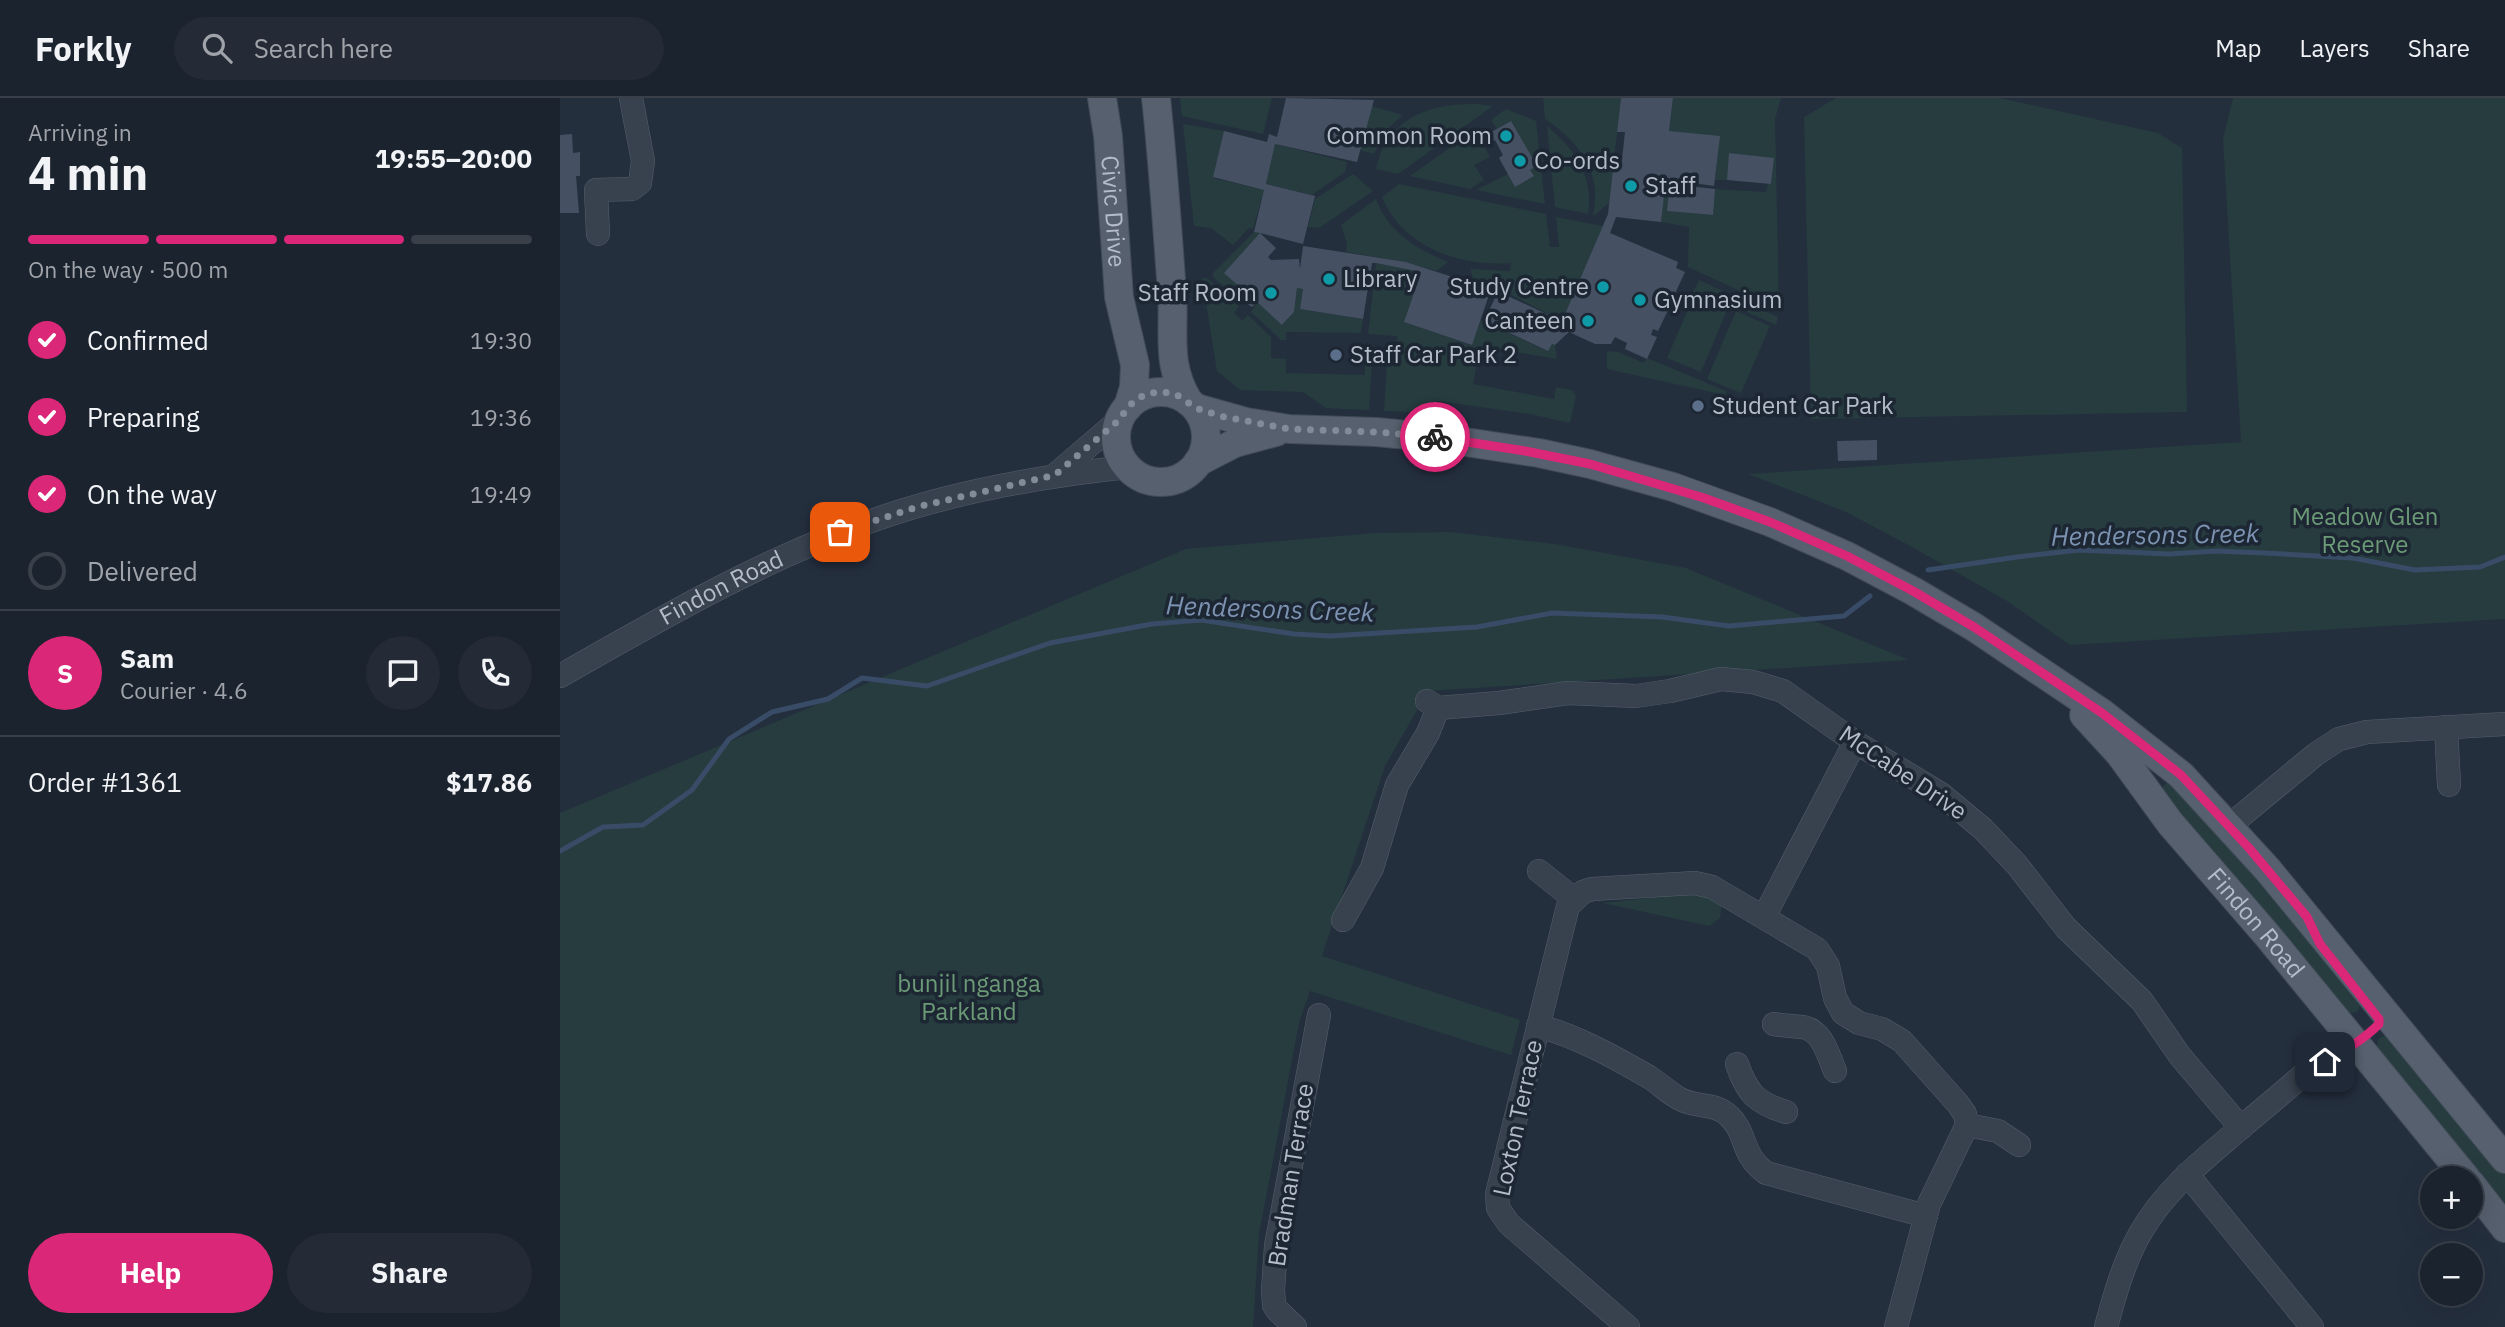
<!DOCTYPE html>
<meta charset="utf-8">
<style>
:root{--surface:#1b232e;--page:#242b36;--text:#f1f3f6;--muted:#a0a4aa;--line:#39404a;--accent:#db2777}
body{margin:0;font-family:"IBM Plex Sans",sans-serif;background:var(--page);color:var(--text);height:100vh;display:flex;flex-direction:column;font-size:26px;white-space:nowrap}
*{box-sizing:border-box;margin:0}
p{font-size:23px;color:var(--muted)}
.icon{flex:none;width:38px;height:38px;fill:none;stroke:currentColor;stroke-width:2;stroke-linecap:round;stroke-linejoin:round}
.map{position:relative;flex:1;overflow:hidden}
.panel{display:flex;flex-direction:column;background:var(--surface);width:560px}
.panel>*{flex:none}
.tools{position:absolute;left:1860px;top:1068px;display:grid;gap:14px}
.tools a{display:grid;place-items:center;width:63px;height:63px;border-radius:50%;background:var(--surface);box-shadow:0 7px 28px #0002,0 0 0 2px var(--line);font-size:35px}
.pin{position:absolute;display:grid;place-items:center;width:60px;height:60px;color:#fff;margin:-30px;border-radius:14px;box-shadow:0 4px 10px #0006}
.courier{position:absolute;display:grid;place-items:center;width:70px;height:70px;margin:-35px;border:5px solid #db2777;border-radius:50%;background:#fff;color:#222;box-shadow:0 2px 9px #0007}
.summary em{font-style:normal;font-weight:700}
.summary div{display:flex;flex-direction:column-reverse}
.summary{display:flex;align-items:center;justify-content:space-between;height:119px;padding:0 28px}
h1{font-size:46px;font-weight:700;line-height:52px}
.bar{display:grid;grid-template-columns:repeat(4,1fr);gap:10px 7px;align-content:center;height:84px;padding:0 28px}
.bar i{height:9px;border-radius:5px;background:var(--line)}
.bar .current{background:var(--accent)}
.bar p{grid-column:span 4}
.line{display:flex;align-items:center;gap:18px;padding:0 28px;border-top:2px solid var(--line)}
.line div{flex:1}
.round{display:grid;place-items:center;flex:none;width:74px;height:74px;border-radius:37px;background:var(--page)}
ol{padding:0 28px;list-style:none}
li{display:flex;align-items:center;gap:21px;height:77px}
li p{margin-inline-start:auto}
li .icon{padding:7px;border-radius:50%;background:var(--accent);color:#fff;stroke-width:4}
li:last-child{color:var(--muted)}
li i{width:38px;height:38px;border:4px solid var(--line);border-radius:50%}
.action{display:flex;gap:14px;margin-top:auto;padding:14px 28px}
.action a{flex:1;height:80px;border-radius:42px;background:var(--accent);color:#fff;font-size:28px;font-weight:700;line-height:80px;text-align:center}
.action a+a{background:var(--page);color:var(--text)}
header{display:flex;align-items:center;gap:42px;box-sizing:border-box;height:98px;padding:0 35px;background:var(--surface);border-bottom:2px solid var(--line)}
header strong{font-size:33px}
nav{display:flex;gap:38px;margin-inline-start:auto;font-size:24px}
.search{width:490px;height:63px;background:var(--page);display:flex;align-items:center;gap:18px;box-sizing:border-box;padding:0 24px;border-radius:38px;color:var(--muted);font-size:26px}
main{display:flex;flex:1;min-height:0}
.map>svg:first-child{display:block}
.green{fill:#263c3f}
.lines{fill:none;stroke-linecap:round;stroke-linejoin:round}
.stream{stroke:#394c67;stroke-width:5}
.building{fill:#455162}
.minor-casing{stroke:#565f6c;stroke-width:24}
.major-casing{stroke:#414a57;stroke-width:30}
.minor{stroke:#38414e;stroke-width:23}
.major{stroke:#56606e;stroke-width:28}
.done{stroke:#828b98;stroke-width:7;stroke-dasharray:0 12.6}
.route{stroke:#db2777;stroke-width:9}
.culture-dot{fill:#0f9aa8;stroke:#1d2633;stroke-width:2.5}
.service-dot{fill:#5c6f8a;stroke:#1d2633;stroke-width:2.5}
.labels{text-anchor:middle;stroke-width:7;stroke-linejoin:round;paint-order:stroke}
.poi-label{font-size:24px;fill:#b4bcc9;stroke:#1d2633;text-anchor:start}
.street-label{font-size:24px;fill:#b4bcc9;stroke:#1d2633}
.park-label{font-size:24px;fill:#6b9a76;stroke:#1d2633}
.water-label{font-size:26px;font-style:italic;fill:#7c92b1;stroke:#1d2633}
</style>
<header>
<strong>Forkly</strong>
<div class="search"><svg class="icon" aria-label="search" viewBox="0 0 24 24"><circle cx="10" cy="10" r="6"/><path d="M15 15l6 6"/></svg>Search here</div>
<nav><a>Map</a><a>Layers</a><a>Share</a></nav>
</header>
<main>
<section class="panel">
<div class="summary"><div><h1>4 min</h1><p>Arriving in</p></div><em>19:55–20:00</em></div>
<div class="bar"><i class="current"></i><i class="current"></i><i class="current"></i><i></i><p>On the way · 500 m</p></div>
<ol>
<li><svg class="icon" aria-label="check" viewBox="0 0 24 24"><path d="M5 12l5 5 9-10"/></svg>Confirmed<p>19:30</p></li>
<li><svg class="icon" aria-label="check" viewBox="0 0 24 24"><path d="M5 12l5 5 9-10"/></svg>Preparing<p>19:36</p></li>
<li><svg class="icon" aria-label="check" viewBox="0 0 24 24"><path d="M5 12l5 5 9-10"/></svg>On the way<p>19:49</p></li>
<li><i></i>Delivered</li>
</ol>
<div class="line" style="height:126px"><b class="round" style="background:var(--accent);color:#fff">S</b><div><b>Sam</b><p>Courier · 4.6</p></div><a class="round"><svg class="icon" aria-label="chat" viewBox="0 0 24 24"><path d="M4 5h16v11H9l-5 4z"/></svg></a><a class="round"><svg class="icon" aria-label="phone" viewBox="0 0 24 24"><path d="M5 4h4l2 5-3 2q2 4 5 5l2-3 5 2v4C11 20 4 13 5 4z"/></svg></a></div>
<div class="line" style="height:91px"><div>Order #1361</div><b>$17.86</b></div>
<div class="action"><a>Help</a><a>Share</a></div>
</section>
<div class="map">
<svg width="1945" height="1229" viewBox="0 0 1945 1229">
<rect width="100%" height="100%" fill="#242f3e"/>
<g class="green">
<path d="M 620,0 L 712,0 L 703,36 L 622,18 Z"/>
<path d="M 983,0 L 1061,0 L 1049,105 L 1035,117 L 1033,117 C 1043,75 1018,43 985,21 Z"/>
<path d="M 1113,0 L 1221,0 L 1215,21 L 1219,211 L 1128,169 L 1129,129 L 1101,124 L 1105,86 L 1110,86 L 1108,113 L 1152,117 L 1155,91 L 1206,94 L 1208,86 L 1211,86 L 1214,61 L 1170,55 L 1167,82 L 1155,82 L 1159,39 L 1109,33 Z"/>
<path d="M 1276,0 L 1440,0 L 1598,35 L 1622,50 L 1627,314 L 1251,321 L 1244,19 Z"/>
<path d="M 1673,0 L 1945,0 L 1945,521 L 1510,547 L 1447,503 L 1352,449 L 1284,413 L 1188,376 L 1681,344 L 1663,41 Z"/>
<path d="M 916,6 L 933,8 L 838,76 L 816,71 C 826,21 869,5 916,6 Z"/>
<path d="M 811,8 L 843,17 L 826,32 L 814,56 L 800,52 Z"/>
<path d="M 946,11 L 976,23 L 985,106 L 916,92 L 948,76 L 956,88 L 974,78 L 970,72 L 976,68 L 951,23 L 937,31 L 931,22 Z"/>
<path d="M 623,26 L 664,33 L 653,80 L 704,92 L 693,131 L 689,130 L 673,147 L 651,130 L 634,128 Z"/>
<path d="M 987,28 C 1015,52 1034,78 1028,116 L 995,109 Z"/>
<path d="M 915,32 L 930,59 L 914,67 L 924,82 L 910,91 L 850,78 Z"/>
<path d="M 715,46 L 787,64 L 785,74 L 752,97 L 706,86 Z"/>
<path d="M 793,76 L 813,93 L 759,130 L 748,129 L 755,101 Z"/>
<path d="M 839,86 L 986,116 L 990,149 L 999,149 L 996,119 L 1043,128 L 1002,223 L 940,191 L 914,183 L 910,171 L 950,173 L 951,165 C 901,169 843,150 822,99 Z"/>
<path d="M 816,101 C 828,134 858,152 888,164 L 876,173 L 846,164 L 786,154 L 787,146 L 781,127 Z"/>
<path d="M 694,134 L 700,135 L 691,199 L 682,205 L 653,179 L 653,175 Z"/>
<path d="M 816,165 L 861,174 L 844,224 L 911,247 L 921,222 L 987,253 L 992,246 L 995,247 L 997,261 L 920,248 L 913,286 L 994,301 L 996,289 L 1012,292 L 1016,298 L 1010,325 L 970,316 L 878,303 L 853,314 L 824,313 L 827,265 L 840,266 L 841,253 L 838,252 L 837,238 L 808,236 Z"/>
<path d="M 642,180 L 647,180 L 679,208 L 674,215 L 682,223 L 688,217 L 711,239 L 711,260 L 726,261 L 726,275 L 805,277 L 805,264 L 812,264 L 809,312 L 766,310 L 743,294 L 680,292 L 657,273 Z"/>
<path d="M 1139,182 L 1218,219 L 1216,227 L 1171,207 L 1133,194 Z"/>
<path d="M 737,190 L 743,191 L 740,211 L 803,221 L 801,235 L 726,234 L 726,242 L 721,242 L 691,214 L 697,204 L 723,227 L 734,214 Z"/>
<path d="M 1134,198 L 1167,212 L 1141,274 L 1107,260 Z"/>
<path d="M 1176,213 L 1210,228 L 1181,295 L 1147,281 Z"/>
<path d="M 1047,253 L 1058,254 L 1084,265 L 1087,260 L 1166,293 L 1165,297 L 1047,271 Z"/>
<path d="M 891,434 L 995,446 L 1126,470 L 1349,562 L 868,593 L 825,668 L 762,858 L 960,922 L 951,957 L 750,893 L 739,925 L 699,1136 L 693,1229 L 0,1229 L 0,715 L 626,451 L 815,435 Z"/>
<path d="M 1611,682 L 1616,682 L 1799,902 L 1800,908 L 1797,914 L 1789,915 L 1782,911 L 1602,696 L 1603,688 Z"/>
<path d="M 1135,795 L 1162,804 L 1160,820 L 1149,828 L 1043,805 Z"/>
<path d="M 1824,938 L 1829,939 L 1945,1069 L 1945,1121 L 1817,952 L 1818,941 Z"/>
</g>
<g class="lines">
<g class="stream">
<path d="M 1368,472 L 1457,459 L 1519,452 L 1609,456 L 1656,453 L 1704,455 L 1793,460 L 1855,472 L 1920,469 L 1945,459"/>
<path d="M 0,753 L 43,729 L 83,727 L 132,692 L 169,641 L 212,614 L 268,601 L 302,580 L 367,588 L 490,545 L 592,526 L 641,522 L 734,536 L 770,538 L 917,529 L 992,515 L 1102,519 L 1169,528 L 1284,518 L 1310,498"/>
</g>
</g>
<g class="building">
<path d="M 726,0 L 814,2 L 797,64 L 715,46 L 706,86 L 755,98 L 743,146 L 700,135 L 716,150 L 708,159 L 711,162 L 739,161 L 740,171 L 743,148 L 846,164 L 939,194 L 1002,223 L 1048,116 L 1053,70 L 1061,71 L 1065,34 L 1057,34 L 1061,0 L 1113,0 L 1109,33 L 1160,38 L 1154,88 L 1106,81 L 1101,124 L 1056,119 L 1050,135 L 1118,164 L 1116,170 L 1125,174 L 1113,200 L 1107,198 L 1105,203 L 1111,206 L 1098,233 L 1093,231 L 1091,237 L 1097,239 L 1087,261 L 1065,251 L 1067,245 L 1055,239 L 1051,246 L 1035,246 L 1009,234 L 995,247 L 992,246 L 988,253 L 924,223 L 936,198 L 929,197 L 912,247 L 844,224 L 861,174 L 816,165 L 812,165 L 803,221 L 740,211 L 743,191 L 737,190 L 734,214 L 722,227 L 697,204 L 692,209 L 686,205 L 691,199 L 664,175 L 700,135 L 694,134 L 704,92 L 653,79 L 664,33 L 707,44 L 709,36 L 717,39 Z"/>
<path d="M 951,23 L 977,68 L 970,72 L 974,78 L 955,89 L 939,60 L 943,57 L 935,42 L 930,45 L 926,37 Z"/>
<path d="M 12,36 L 13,55 L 20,54 L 20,78 L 16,78 L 19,115 L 0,115 L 0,37 Z"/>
<path d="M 1169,55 L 1214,60 L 1211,86 L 1167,82 Z"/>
<path d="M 1110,86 L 1155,91 L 1153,117 L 1107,113 Z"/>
<path d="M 1317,342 L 1317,362 L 1278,363 L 1277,343 Z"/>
</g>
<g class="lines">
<defs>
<g id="minor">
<path d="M 38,136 L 36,92 L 72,91 L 80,85 L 83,63 L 71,0"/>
<path d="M 495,377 L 559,322"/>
<path id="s1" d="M 0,578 C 102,520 203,461 314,422 C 395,393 483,378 568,369"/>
<path d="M 867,603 L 878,610 L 939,605 L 1008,595 L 1076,598 L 1110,593 L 1161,581 L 1193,584 L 1223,593 L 1295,644 L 1381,696 L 1423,731 L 1457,767 L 1506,830 L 1582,903 L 1620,958 L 1681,1030"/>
<path d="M 1886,629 L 1889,687"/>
<path d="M 1669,728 L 1756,656 L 1779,641 L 1807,634 L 1945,626"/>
<path d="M 979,773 L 1014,801"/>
<path d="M 1204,819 L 1295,644"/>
<path d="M 783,822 L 812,770 L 837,687 L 868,635 L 878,610"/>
<path d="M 1214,926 C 1224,928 1233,928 1243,929 C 1263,933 1268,957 1275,973"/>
<path d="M 978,928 C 1015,937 1056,960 1089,979 C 1100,986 1109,995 1120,1001 C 1136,1010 1155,1004 1169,1018 C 1188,1036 1180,1056 1206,1075 L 1366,1118"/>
<path d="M 1177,966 C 1187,995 1196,1005 1226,1014"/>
<path d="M 1407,1027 L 1438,1033 L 1459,1047"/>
<path d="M 1627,1076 L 1752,1229"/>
<path d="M 735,1229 L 717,1212 L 714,1207 L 713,1192 L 716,1148 L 759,917"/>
<path d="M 1068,1229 L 949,1126 L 938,1110 L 937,1096 L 1008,808 L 1023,794 L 1032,791 L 1135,785 L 1152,789 L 1257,851 L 1268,868 L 1275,900 L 1283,915 L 1299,925 L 1322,931 L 1342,943 L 1398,1006 L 1405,1016 L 1407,1027 L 1369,1106 L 1336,1229"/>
<path d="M 1546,1229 C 1555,1196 1564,1163 1581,1134 C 1607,1089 1646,1060 1684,1027 C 1720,997 1755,968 1787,935"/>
</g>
<g id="major">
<path id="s2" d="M 542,0 L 548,38 L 559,199 L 575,267 L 574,289 L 568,309"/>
<path d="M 596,0 C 603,64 607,129 612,194 C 615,235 605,266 629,304"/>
<circle cx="601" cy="339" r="45"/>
<path d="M 636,310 L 686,324 L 729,331 L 816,334 L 879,340 L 979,355 L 1030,366 L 1113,389 L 1210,424 L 1287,458 L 1353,493 L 1414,529 L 1542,615 L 1621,677 L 1708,772 L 1945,1061"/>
<path d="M 638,364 L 675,345 L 716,334"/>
<path id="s3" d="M 1524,617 L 1559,655 L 1610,725 L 1707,837 L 1906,1080"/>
<path d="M 1911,1086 L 1945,1130"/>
</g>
</defs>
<use href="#minor" class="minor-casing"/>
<use href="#major" class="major-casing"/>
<use href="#minor" class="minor"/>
<use href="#major" class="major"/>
</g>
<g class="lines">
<path class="done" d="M 280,434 L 357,409 L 495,377 L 559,322 L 568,309 L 578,300 L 591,295 L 604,294 L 617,297 L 636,310 L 660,318 L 729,331 L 816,334 L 875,339"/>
<path class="route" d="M 875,339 L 965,353 L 1030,366 L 1144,400 L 1210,424 L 1287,458 L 1353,493 L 1414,529 L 1542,615 L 1621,677 L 1689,750 L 1747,819 L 1760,846 L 1819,921 L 1819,926 C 1803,942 1784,953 1765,964"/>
</g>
<g class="culture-dot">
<circle cx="946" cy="38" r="7"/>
<circle cx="960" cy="63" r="7"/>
<circle cx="1071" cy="88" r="7"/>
<circle cx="769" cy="181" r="7"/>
<circle cx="1043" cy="189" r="7"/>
<circle cx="711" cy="195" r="7"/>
<circle cx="1080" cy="202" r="7"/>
<circle cx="1028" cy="223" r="7"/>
</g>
<g class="service-dot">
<circle cx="776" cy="257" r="7"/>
<circle cx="1138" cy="308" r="7"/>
</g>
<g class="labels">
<g class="poi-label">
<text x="932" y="46" text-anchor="end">Common Room</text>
<text x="974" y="71">Co-ords</text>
<text x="1085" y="96">Staff</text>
<text x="783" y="189">Library</text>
<text x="1029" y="197" text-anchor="end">Study Centre</text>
<text x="697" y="203" text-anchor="end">Staff Room</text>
<text x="1094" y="210">Gymnasium</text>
<text x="1014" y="231" text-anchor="end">Canteen</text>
<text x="790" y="265">Staff Car Park 2</text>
<text x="1152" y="316">Student Car Park</text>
</g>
<g class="street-label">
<text dy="8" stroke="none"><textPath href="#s2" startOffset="114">Civic Drive</textPath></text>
<text dy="8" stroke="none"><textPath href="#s1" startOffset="184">Findon Road</textPath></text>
<text transform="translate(1343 675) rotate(34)" y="8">McCabe Drive</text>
<text dy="8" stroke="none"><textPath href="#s3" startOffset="270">Findon Road</textPath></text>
<text transform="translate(958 1020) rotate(-78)" y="8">Loxton Terrace</text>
<text transform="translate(731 1077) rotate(-81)" y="8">Bradman Terrace</text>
</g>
<g class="park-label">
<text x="1805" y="427">Meadow Glen<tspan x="1805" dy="28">Reserve</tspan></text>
<text x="409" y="894">bunjil nganga<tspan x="409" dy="28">Parkland</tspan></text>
</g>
<g class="water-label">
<text transform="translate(1595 437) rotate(-1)" y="9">Hendersons Creek</text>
<text transform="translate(710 511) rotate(2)" y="9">Hendersons Creek</text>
</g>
</g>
</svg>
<div class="tools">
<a>+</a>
<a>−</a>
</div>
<div class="pin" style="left:280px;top:434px;background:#ea580c"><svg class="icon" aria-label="bag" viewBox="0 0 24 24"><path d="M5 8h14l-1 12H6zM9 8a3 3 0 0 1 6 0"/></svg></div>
<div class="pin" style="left:1765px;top:964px;background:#1f2937"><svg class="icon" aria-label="home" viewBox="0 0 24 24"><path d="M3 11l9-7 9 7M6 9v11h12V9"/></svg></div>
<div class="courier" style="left:875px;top:339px"><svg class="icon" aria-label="bike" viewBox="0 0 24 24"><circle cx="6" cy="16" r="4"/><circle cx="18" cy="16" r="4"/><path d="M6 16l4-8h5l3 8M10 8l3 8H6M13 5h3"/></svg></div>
</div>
</main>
